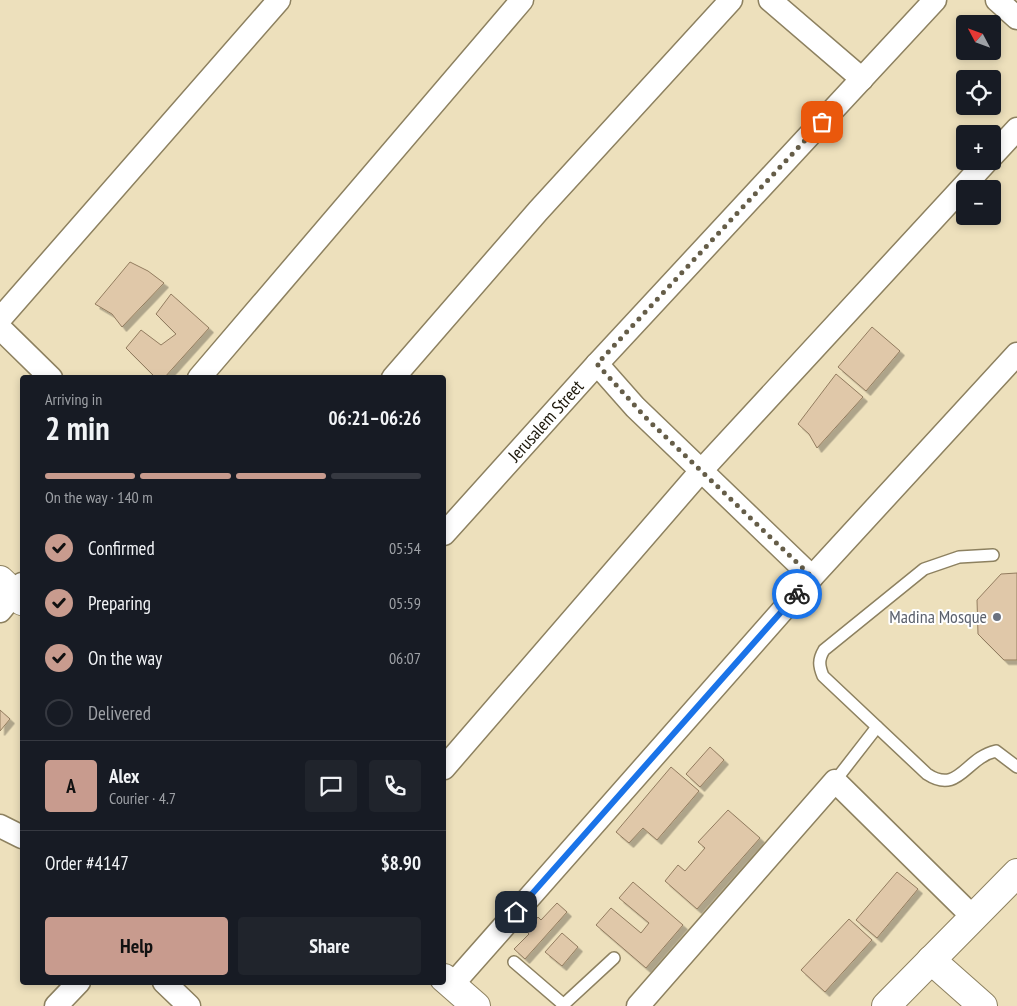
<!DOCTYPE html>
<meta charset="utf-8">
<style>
:root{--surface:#171b24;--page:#20242c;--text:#f1f3f6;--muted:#9ea1a6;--line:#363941;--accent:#c89b8e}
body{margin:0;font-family:"PT Sans Narrow",sans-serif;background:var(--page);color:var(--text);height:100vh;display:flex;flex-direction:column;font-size:19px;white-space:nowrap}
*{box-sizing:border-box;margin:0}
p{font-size:16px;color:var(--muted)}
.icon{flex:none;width:28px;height:28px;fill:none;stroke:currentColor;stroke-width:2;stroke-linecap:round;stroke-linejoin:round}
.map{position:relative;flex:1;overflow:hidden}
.drawer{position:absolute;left:20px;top:375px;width:426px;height:610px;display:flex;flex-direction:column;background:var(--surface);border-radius:5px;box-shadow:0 2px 8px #0003}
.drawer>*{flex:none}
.needle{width:32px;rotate:311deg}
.tools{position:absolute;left:956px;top:15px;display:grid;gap:10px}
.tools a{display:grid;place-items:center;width:45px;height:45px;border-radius:5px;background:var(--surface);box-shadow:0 2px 8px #0003;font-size:25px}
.pin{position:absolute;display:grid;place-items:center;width:42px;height:42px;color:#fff;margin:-21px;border-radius:10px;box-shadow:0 2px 8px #0006}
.courier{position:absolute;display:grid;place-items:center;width:50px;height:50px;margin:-25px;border:4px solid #1a73e8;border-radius:50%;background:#fff;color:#222;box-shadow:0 1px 6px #0007}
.overview em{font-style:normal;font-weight:700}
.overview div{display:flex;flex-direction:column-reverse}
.overview{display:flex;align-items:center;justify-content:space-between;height:85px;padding:0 25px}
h1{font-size:32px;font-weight:700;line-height:38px}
.bar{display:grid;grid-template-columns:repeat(4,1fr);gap:8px 5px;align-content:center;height:60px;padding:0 25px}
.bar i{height:6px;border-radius:4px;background:var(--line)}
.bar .active{background:var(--accent)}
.bar p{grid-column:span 4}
.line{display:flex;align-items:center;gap:12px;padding:0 25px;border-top:1px solid var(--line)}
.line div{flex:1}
.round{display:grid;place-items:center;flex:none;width:52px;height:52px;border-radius:5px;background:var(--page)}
ol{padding:0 25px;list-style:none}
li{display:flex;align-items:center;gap:15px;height:55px}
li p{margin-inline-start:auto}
li .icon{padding:5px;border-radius:50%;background:var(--accent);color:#111;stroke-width:4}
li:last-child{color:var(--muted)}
li i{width:28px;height:28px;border:2px solid var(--line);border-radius:50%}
.action{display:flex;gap:10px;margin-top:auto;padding:10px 25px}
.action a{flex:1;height:58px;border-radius:5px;background:var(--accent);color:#111;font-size:20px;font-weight:700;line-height:58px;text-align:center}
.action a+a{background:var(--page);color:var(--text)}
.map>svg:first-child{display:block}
.building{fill:#e0c8a9;stroke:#927c5f;filter:url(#shadow)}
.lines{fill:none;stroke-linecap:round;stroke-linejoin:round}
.service-casing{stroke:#8d8160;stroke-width:14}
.minor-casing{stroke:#8d8160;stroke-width:25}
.tertiary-casing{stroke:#8d8160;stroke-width:30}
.secondary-casing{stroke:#8d8160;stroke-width:30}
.service{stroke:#fff;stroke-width:11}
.minor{stroke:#fff;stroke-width:22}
.tertiary{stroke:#fff;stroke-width:28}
.secondary{stroke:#fff;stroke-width:28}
.done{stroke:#655d48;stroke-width:5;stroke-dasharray:0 9}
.route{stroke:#1a73e8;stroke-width:6}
.worship-dot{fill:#6b7280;stroke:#fff;stroke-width:2}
.labels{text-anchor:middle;stroke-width:4;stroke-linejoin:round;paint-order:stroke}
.street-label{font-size:18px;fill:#1c170a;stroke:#fff}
.worship-label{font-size:18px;fill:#5b616d;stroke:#fff;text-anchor:end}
</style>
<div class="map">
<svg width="1017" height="1006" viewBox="0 0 1017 1006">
<defs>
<filter id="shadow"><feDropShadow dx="4.5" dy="4.5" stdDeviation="0" flood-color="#0004"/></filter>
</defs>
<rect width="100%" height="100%" fill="#ede0bc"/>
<g class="building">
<path d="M 130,262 L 148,271 L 164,283 L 122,327 L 112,314 L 95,304 Z"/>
<path d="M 171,294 L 209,328 L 164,378 L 156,378 L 126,348 L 141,330 L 161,345 L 176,334 L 156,314 Z"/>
<path d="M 872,327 L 900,351 L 866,391 L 838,367 Z"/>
<path d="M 836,374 L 863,397 L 817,448 L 809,434 L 798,424 Z"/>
<path d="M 1017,573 L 1017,660 L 1004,660 L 978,634 L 977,600 L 1001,574 Z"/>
<path d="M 0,710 L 10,719 L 0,731 Z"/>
<path d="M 710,747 L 724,760 L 700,787 L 686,774 Z"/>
<path d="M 671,767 L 699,791 L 657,840 L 643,828 L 629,843 L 616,832 Z"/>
<path d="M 728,810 L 760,838 L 697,909 L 665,881 L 678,865 L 685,871 L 705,848 L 698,842 Z"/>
<path d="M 897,872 L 918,889 L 877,938 L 856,920 Z"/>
<path d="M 633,882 L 683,925 L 646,968 L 596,925 L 611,908 L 641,933 L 649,923 L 619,898 Z"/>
<path d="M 557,903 L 567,912 L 525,959 L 514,949 L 529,934 L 526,931 L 538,917 L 541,920 Z"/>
<path d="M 849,919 L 872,940 L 825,992 L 801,970 Z"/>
<path d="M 562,933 L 578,947 L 562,966 L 545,952 Z"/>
</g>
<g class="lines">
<defs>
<g id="service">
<path d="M 993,555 L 959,557 L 924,569 L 824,650 C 818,660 819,666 823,676 L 927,774 C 959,795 965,758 996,751 L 1017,767"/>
<path d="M 835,781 L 877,727"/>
<path d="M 514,962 L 564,1005"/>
<path d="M 562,1006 L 614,958"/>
</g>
<g id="minor">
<path d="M 770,0 L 862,79"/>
<path d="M 997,0 L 1017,18"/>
<path d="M 992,156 L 1017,129"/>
<path d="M 0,319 L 279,0"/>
<path d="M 0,328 L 51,378"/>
<path d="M 597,364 L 635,407 L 812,577"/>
<path d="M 199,378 L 522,0"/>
<path d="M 393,378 L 538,211 L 731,0"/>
<path d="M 444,534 L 597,364 L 935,0"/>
<path d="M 0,611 L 22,584"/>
<path d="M 444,768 L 700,472 L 987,161"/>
<path d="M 0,826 L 22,837"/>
<path d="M 164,982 L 189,1006"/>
<path d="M 452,985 L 812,577 L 1017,354"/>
<path d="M 56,1006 L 79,982"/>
<path d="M 638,1006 L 835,781 L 973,917"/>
</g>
<g id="tertiary">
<path d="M 0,580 L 22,601"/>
<path d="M 931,960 L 983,1006"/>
<path d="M 444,978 L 476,1006"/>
</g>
<path id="secondary" d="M 886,1006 L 1017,873"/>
</defs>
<use href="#service" class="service-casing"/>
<use href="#minor" class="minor-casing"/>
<use href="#tertiary" class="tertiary-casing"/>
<use href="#secondary" class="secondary-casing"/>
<use href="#service" class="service"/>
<use href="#minor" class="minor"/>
<use href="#tertiary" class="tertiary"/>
<use href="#secondary" class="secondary"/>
</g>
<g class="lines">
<path class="done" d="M 797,594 L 812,577 L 648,420 L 597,364 L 822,122"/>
<path class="route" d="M 516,912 L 797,594"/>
</g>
<circle class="worship-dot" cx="997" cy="617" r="5"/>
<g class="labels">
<g class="street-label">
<text transform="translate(546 421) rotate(-48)" y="6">Jerusalem Street</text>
</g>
<g class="worship-label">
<text x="987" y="623">Madina Mosque</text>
</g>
</g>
</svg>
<div class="tools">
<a><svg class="needle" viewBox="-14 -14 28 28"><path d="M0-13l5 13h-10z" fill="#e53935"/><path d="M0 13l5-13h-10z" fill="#9ea1a6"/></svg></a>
<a><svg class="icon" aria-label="locate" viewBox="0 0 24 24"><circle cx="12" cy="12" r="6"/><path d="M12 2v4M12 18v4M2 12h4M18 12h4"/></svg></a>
<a>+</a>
<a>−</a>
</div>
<div class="pin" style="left:822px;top:122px;background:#ea580c"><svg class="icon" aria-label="bag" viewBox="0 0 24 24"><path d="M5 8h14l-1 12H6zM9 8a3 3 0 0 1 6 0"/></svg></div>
<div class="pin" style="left:516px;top:912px;background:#1f2937"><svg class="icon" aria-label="home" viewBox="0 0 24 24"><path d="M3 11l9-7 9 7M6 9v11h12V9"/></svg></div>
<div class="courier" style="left:797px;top:594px"><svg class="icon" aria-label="bike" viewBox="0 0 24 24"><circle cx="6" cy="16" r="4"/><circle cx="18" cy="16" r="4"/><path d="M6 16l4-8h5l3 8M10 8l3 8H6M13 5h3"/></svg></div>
<section class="drawer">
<div class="overview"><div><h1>2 min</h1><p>Arriving in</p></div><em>06:21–06:26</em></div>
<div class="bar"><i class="active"></i><i class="active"></i><i class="active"></i><i></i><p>On the way · 140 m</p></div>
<ol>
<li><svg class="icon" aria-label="check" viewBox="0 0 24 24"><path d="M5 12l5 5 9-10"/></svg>Confirmed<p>05:54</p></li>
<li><svg class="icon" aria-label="check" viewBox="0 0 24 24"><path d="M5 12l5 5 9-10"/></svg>Preparing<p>05:59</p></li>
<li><svg class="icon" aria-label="check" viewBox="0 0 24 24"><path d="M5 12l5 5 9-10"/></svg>On the way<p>06:07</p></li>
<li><i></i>Delivered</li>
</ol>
<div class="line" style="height:90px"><b class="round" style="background:var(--accent);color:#111">A</b><div><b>Alex</b><p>Courier · 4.7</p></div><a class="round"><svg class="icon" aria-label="chat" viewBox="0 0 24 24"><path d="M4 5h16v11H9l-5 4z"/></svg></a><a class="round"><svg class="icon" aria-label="phone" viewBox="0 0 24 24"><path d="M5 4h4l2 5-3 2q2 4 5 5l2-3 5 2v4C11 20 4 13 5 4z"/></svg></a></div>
<div class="line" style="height:65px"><div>Order #4147</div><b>$8.90</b></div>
<div class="action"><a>Help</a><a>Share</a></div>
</section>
</div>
